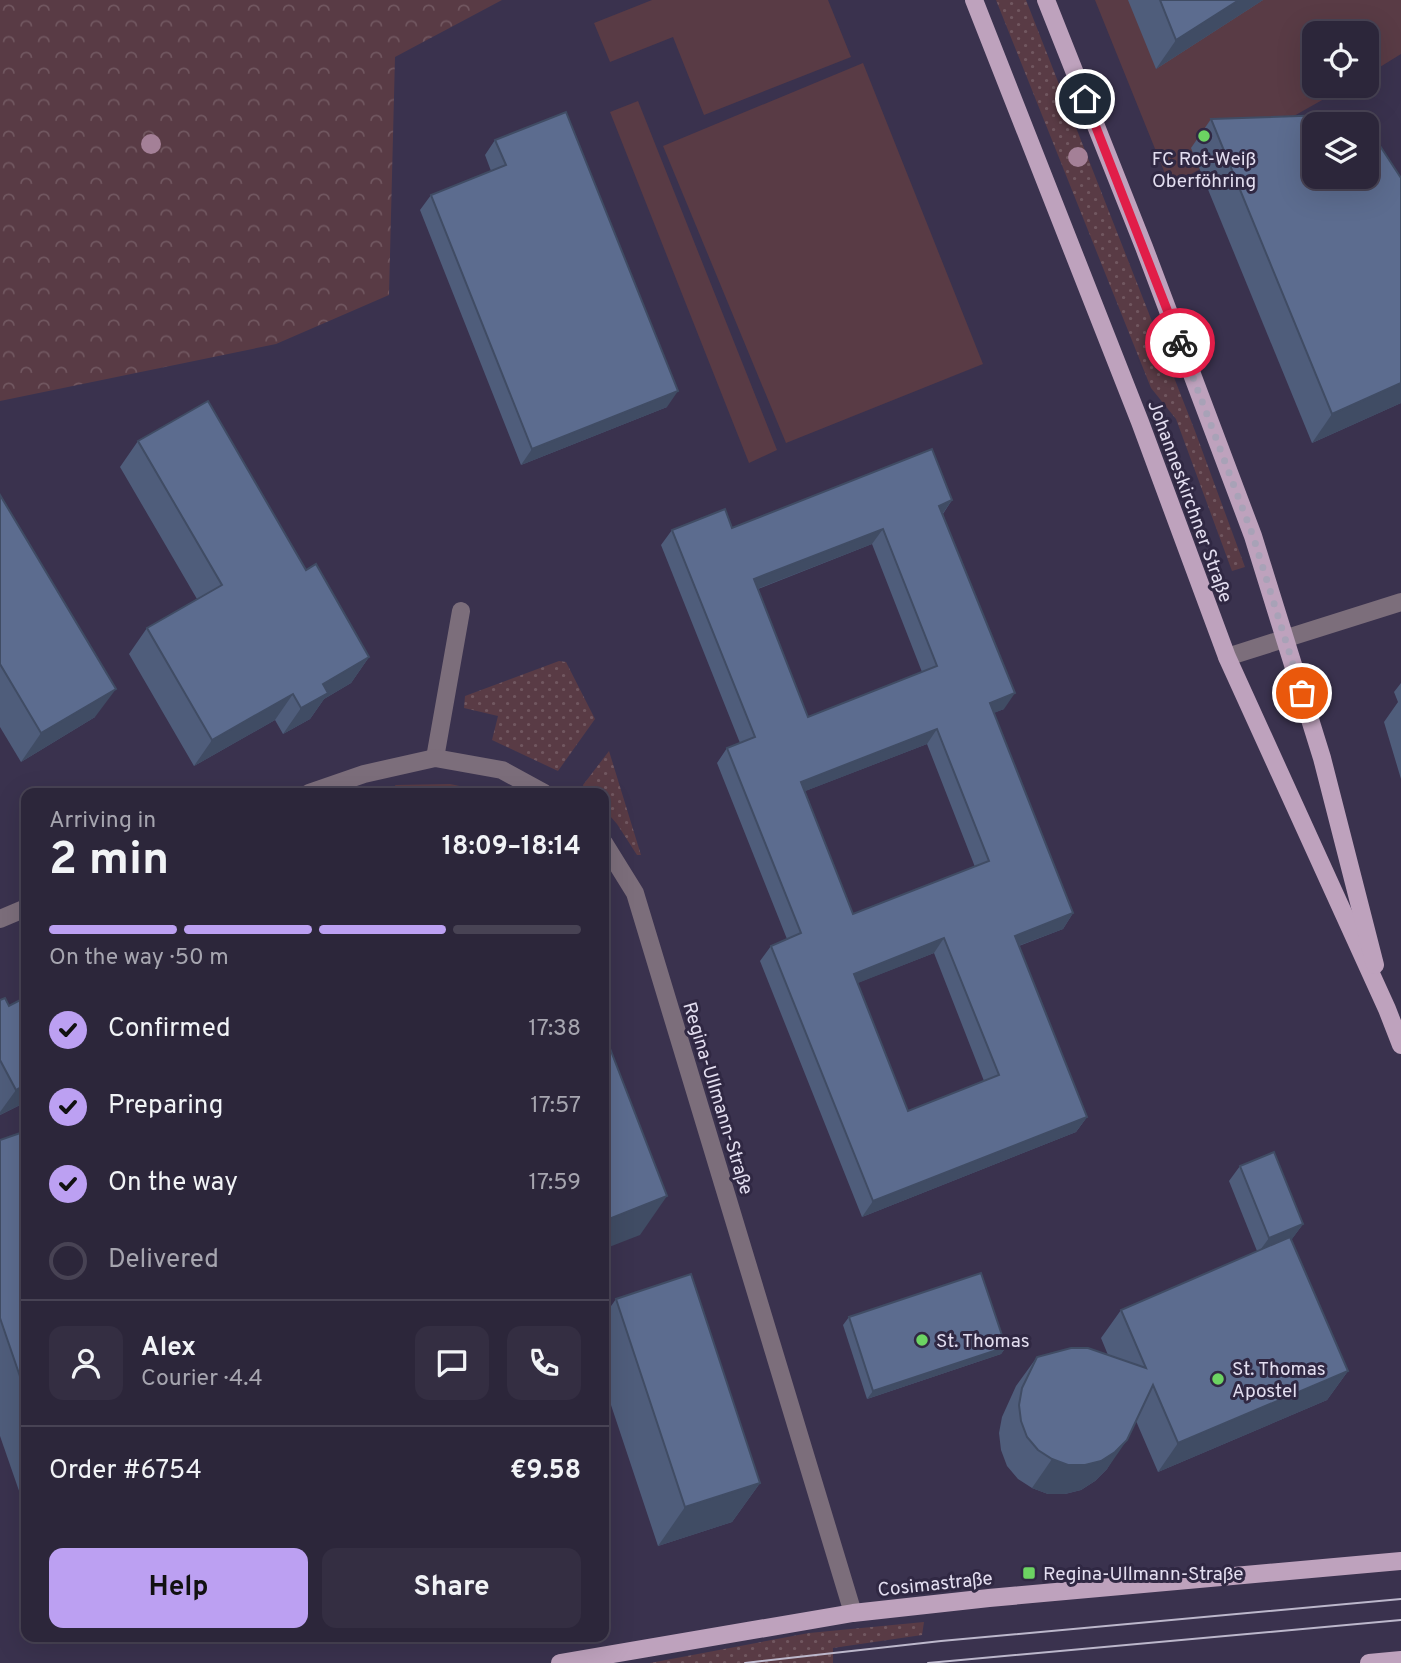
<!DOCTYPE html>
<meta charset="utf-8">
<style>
:root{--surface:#2c263a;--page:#342e42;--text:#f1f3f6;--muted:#a6a5af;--line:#484354;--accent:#bca0f2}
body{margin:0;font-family:Overpass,sans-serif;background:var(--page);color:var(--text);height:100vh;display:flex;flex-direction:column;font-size:26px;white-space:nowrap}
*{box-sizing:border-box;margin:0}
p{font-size:23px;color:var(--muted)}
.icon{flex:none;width:38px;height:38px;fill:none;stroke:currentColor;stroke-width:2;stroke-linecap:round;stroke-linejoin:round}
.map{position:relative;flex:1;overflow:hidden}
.side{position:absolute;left:21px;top:788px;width:588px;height:854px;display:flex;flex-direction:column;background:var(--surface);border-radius:14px;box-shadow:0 7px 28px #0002,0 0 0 2px var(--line)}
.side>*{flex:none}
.tools{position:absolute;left:1302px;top:21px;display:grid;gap:14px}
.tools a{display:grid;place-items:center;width:77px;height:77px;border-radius:14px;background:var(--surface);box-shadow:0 7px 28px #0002,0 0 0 2px var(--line);font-size:35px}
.pin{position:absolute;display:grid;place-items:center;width:60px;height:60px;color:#fff;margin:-30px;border:4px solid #fff;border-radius:50%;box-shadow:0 2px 7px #0007}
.courier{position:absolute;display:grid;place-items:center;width:70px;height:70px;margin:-35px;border:5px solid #e11d48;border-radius:50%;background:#fff;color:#222;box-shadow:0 2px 9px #0007}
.head em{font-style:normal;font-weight:700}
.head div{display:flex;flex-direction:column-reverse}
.head{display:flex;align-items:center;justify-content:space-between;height:119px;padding:0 28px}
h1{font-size:46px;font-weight:700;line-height:52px}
.bar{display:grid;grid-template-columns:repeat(4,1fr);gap:10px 7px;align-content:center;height:84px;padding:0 28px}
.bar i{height:9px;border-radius:5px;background:var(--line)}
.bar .on{background:var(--accent)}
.bar p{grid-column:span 4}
.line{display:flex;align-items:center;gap:18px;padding:0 28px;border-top:2px solid var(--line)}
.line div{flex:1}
.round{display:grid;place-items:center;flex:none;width:74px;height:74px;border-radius:14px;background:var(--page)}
ol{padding:0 28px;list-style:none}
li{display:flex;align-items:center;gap:21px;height:77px}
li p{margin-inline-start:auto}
li .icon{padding:7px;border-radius:50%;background:var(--accent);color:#111;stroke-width:4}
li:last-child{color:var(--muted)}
li i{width:38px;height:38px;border:4px solid var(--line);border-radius:50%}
.action{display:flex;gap:14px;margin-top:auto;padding:14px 28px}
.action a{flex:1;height:80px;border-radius:14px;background:var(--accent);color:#111;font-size:28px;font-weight:700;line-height:80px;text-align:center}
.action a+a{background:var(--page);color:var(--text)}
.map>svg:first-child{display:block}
.grass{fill:url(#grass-dots)}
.park{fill:url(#park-crowns)}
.garden{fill:#593b45}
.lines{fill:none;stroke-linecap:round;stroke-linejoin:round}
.minor{stroke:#7c6e7b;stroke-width:18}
.major{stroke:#bea2bd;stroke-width:18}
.tram{stroke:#bdb8cc;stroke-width:2}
.tree{fill:#a48097}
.wall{fill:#4f5d7b;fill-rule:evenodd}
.shaded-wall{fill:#404c64}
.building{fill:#5c6c8f;stroke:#404c64;stroke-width:2;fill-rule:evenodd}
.done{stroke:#a8a2b7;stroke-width:7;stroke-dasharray:0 12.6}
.route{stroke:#e11d48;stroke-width:9}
.poi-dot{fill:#6cd362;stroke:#302843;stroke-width:2.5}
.labels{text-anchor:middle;stroke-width:6;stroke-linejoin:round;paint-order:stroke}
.poi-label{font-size:19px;fill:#e3def0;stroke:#302843;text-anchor:start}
.street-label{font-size:19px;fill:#e3def0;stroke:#302843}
</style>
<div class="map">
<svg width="1401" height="1663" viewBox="0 0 1401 1663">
<defs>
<pattern id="grass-dots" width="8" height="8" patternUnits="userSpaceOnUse" patternTransform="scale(1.75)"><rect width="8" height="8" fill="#593b45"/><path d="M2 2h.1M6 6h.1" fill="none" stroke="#715760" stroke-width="1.8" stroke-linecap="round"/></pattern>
<pattern id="park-crowns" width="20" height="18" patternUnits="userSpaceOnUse" patternTransform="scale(1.75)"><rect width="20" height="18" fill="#593b45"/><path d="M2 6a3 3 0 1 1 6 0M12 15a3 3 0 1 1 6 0" fill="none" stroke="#715760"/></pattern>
</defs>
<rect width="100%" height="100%" fill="#3a324e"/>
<g class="grass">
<path d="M 996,0 L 1026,0 L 1195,431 L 1245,567 L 1232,571 L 1176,419 L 1151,388 Z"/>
<path d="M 559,661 L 566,662 L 595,719 L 558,771 L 492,740 L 498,716 L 464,708 L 465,696 Z"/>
<path d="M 609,751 L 641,855 L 637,855 L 617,824 L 604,809 L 604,793 L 585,792 L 583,785 Z"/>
<path d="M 450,784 L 493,793 L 398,793 L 395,785 Z"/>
<path d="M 924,1622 L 922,1635 L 833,1648 L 833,1663 L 650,1663 L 809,1633 Z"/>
</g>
<path class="park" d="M 0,0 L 502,0 L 395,57 L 389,295 L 276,344 L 0,401 Z"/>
<g class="garden">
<path d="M 652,0 L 828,0 L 851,57 L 704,115 L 673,37 L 610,62 L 594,23 Z"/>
<path d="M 1095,0 L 1401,0 L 1401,54 L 1367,75 L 1367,33 L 1314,33 L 1314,86 L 1347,86 L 1170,186 Z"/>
<path d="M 863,63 L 983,364 L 786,443 L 663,146 Z"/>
<path d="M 638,101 L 777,450 L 749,463 L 610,112 Z"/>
</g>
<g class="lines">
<g class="minor">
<path d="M 1227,657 L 1401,602"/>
<path d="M 435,758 L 461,611"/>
<path d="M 309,793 L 364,774 L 435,758 L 502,770 L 544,793"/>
<path d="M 604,843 L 635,893 L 853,1613"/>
<path d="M 0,919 L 26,908"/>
</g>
<g class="major">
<path d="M 974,0 L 1140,422 L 1227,657 L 1387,1009 L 1401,1045"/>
<path d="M 1046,0 L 1144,247 L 1253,536 L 1322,758 L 1375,965"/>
<path d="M 560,1663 L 853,1613 L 989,1598 L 1401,1561"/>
<path d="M 1369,1663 L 1401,1660"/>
</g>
<g class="tram">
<path d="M 745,1663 L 941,1641 L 1401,1599"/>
<path d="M 928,1663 L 1401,1620"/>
</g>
</g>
<g class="tree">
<circle cx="151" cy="144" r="10"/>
<circle cx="1078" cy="157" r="10"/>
</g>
<g class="wall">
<path d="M 1128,0 L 1263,0 L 1156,69 Z"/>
<path d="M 1211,119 L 1401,403 L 1312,443 L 1191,148 Z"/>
<path d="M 495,140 L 667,407 L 521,465 L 420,210 L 431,195 L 491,171 L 485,155 Z"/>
<path d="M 138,441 L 306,570 L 369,657 L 351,683 L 324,699 L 310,719 L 283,734 L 275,720 L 194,766 L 129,654 L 147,628 L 197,599 L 120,467 Z"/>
<path d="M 0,495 L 95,717 L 21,762 L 0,727 Z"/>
<path d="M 952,500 L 943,514 L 1004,709 L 993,713 L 1073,913 L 1063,929 L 1019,946 L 1087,1117 L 1076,1132 L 862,1217 L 760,961 L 771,946 L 787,939 L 717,763 L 727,748 L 740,743 L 661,545 L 672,530 L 732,528 ZM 872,544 L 922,672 L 808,717 L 758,589 ZM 927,744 L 975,867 L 853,914 L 805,791 ZM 934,953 L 984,1081 L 908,1111 L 857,983 Z"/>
<path d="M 1401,683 L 1401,779 L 1384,722 L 1398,702 L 1394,692 Z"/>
<path d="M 0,1000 L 9,1006 L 26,1102 L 0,1115 Z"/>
<path d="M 26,1131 L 26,1511 L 0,1436 L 0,1140 Z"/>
<path d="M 1240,1166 L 1303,1224 L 1291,1240 L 1348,1371 L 1327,1400 L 1158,1472 L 1136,1421 L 1107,1469 L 1095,1481 L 1081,1490 L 1065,1494 L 1048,1494 L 1032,1488 L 1018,1479 L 1007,1466 L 1001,1450 L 999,1433 L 1002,1417 L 1016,1386 L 1037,1357 L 1108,1355 L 1101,1338 L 1121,1310 L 1257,1251 L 1229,1181 Z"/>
<path d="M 616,1299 L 760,1483 L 732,1522 L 658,1546 L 604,1384 L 604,1316 Z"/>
<path d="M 849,1317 L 1006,1347 L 1001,1354 L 867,1399 L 843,1325 Z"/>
</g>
<g class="shaded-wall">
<path d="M 1239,0 L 1263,0 L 1156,69 L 1176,40 Z"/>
<path d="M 1401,383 L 1401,403 L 1312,443 L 1332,414 Z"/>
<path d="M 678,391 L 667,407 L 521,465 L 532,449 Z"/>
<path d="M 952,500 L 941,516 L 939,506 Z"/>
<path d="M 883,529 L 872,544 L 744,594 L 754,579 Z"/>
<path d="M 369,657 L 351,683 L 324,699 L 310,719 L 283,734 L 301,708 L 323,684 Z"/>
<path d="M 116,689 L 95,717 L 21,762 L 41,733 Z"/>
<path d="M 1015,693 L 1004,709 L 979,719 L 990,703 Z"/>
<path d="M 293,694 L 275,720 L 194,766 L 212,740 Z"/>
<path d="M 937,729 L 927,744 L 790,797 L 801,782 Z"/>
<path d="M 1073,913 L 1063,929 L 1005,951 L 1015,936 Z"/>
<path d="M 944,938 L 934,953 L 843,989 L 854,974 Z"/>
<path d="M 26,1084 L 26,1102 L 0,1115 L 0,1112 L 16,1090 Z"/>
<path d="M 1087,1117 L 1076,1132 L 862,1217 L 873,1201 Z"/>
<path d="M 667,1196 L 640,1235 L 604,1249 L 604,1221 Z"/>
<path d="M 1303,1224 L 1292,1239 L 1258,1253 L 1269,1238 Z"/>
<path d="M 1006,1347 L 1001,1354 L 867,1399 L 873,1391 Z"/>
<path d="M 1348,1371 L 1327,1400 L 1158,1472 L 1178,1443 Z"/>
<path d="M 1127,1440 L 1107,1469 L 1095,1481 L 1081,1490 L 1065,1494 L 1048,1494 L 1032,1488 L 1052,1459 Z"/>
<path d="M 760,1483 L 732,1522 L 658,1546 L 685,1507 Z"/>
</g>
<g class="building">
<path d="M 1160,0 L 1239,0 L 1176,40 Z"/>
<path d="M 566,112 L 678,391 L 532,449 L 431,195 L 506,165 L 495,140 Z"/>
<path d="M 1358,114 L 1365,124 L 1314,124 L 1314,177 L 1367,177 L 1367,126 L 1401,178 L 1401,383 L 1332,414 L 1211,119 Z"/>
<path d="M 208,401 L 306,570 L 316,564 L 369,657 L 323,684 L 328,693 L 301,708 L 293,694 L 212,740 L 147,628 L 222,585 L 138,441 Z"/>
<path d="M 932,449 L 952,500 L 939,506 L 1015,693 L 990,703 L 1073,913 L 1015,936 L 1087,1117 L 873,1201 L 771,946 L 801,933 L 727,748 L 755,737 L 672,530 L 725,509 L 732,528 ZM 883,529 L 937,666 L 808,717 L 754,579 ZM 937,729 L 989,861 L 853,914 L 801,782 ZM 944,938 L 999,1075 L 908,1111 L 854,974 Z"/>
<path d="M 0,495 L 116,689 L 41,733 L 0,664 Z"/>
<path d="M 26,997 L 26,1084 L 16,1090 L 0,1060 L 0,1000 L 5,998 L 9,1006 Z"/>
<path d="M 604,1033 L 667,1196 L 604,1221 Z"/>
<path d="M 26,1131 L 26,1394 L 0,1318 L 0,1140 Z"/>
<path d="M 1274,1152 L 1303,1224 L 1269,1238 L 1240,1166 Z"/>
<path d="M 1290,1237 L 1348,1371 L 1178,1443 L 1153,1385 L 1127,1440 L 1115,1452 L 1101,1461 L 1085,1465 L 1068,1465 L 1052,1459 L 1038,1450 L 1027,1437 L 1021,1421 L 1019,1405 L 1022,1388 L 1037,1357 L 1071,1348 L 1088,1348 L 1146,1368 L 1121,1310 Z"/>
<path d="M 981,1273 L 1006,1347 L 873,1391 L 849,1317 Z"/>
<path d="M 691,1274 L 760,1483 L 685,1507 L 616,1299 Z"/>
</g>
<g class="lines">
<path class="done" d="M 1180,343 L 1253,536 L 1302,693"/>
<path class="route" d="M 1085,99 L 1180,343"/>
</g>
<g class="poi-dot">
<circle cx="1204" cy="136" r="7"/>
<circle cx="922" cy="1340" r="7"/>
<circle cx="1218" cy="1379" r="7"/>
<rect x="1022" y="1566" width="14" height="14" rx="3.5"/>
</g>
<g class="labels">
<g class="poi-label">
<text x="1204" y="165" text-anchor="middle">FC Rot-Weiß<tspan x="1204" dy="22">Oberföhring</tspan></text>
<text x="936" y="1347">St. Thomas</text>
<text x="1232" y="1375">St. Thomas<tspan x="1232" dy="22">Apostel</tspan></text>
<text x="1043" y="1580">Regina-Ullmann-Straße</text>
</g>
<g class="street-label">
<text transform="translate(1191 501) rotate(70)" y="7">Johanneskirchner Straße</text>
<text transform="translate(719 1098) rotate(73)" y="7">Regina-Ullmann-Straße</text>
<text transform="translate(935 1583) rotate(-6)" y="7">Cosimastraße</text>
</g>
</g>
</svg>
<div class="tools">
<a><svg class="icon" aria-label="locate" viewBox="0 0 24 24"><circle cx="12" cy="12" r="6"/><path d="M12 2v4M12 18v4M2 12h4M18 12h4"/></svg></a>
<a><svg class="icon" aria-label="layers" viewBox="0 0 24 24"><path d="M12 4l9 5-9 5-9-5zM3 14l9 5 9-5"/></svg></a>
</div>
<div class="pin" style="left:1302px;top:693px;background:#ea580c"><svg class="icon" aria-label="bag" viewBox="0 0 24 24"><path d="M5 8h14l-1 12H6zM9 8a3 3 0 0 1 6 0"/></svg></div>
<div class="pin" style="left:1085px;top:99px;background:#1f2937"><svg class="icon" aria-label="home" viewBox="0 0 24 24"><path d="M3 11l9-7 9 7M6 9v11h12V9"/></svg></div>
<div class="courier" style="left:1180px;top:343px"><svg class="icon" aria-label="bike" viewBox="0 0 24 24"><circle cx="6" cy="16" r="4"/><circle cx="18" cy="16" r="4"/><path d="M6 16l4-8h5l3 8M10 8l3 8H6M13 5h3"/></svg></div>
<section class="side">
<div class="head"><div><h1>2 min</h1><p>Arriving in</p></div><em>18:09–18:14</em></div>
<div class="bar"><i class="on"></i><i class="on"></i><i class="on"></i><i></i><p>On the way · 50 m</p></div>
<ol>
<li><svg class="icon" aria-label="check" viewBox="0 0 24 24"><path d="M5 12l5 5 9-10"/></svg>Confirmed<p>17:38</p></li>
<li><svg class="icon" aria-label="check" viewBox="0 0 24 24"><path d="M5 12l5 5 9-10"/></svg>Preparing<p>17:57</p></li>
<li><svg class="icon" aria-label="check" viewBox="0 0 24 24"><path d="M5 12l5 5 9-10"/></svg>On the way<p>17:59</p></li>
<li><i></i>Delivered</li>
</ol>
<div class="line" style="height:126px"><a class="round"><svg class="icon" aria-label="person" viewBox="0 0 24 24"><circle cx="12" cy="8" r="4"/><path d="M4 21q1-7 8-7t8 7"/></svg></a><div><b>Alex</b><p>Courier · 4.4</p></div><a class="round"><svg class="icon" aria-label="chat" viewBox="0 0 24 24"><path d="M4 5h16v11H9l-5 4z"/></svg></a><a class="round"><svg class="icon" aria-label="phone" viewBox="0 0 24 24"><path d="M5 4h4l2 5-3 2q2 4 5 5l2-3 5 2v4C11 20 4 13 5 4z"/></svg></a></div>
<div class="line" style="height:91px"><div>Order #6754</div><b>€9.58</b></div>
<div class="action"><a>Help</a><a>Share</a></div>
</section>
</div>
